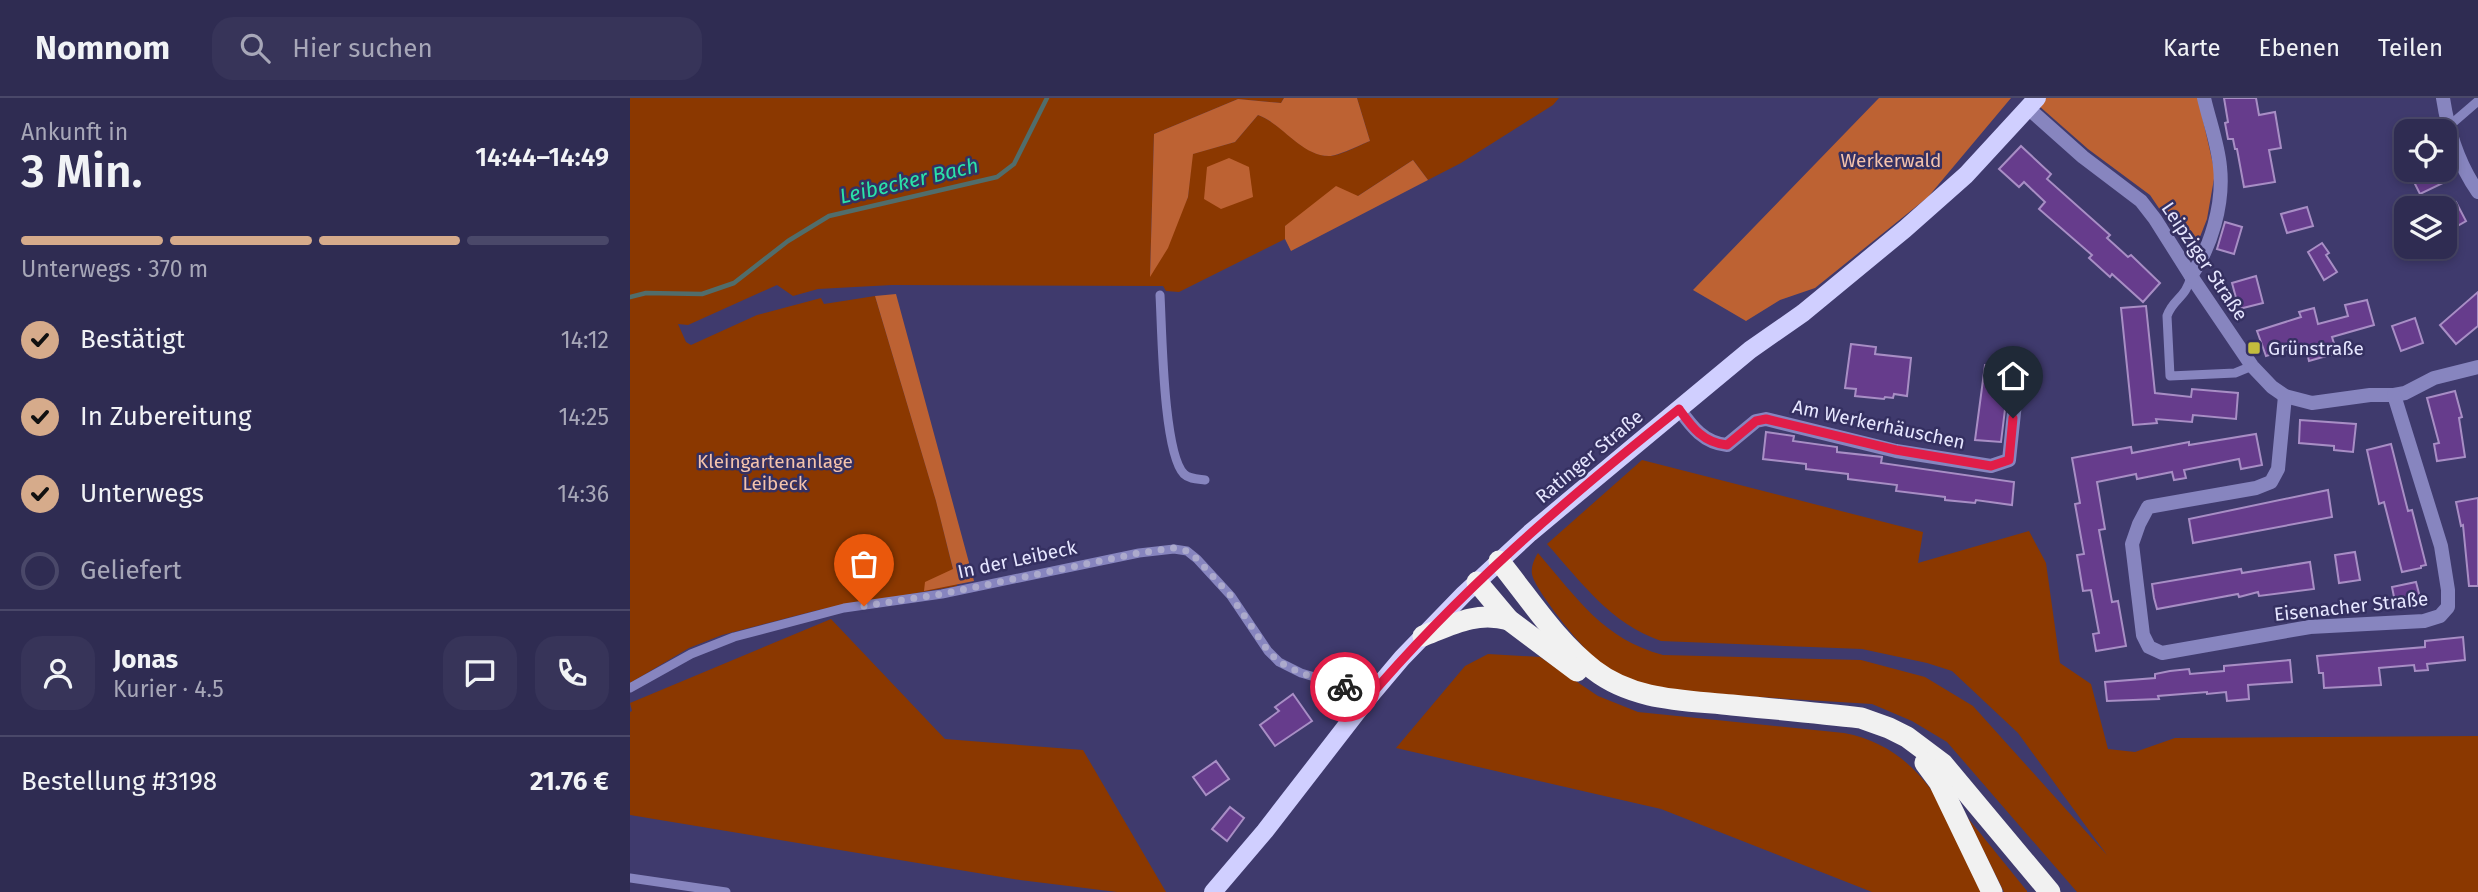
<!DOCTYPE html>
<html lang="de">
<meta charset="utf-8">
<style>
:root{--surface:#2f2c52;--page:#373459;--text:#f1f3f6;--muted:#a7a7b8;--line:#4a4869;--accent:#d6ab8b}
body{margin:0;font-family:"Fira Sans",sans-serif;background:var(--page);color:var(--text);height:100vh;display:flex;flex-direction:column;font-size:26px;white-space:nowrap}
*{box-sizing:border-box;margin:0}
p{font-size:23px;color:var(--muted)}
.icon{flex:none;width:38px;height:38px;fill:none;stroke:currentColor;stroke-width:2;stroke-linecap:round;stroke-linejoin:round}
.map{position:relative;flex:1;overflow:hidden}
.side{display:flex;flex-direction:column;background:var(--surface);width:630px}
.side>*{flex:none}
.tools{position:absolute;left:1764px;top:21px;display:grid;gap:14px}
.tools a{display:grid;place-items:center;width:63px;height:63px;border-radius:14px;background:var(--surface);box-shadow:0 4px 10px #0003,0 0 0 2px var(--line);font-size:35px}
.pin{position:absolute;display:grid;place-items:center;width:60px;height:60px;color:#fff;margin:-72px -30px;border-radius:50% 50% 50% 0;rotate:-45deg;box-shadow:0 0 7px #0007}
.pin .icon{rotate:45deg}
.courier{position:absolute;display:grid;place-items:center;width:70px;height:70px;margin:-35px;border:5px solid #e11d48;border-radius:50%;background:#fff;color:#222;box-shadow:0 2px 9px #0007}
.head em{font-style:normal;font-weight:600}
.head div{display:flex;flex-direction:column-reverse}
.head{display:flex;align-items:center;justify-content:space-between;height:119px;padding:0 21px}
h1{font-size:46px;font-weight:600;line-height:52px}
.bar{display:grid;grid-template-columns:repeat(4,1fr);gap:10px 7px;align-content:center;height:84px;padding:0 21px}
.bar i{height:9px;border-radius:5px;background:var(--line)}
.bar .selected{background:var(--accent)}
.bar p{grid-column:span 4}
.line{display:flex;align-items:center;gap:18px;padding:0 21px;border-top:2px solid var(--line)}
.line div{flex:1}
.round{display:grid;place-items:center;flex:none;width:74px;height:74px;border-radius:21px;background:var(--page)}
ol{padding:0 21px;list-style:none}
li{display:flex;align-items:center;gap:21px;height:77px}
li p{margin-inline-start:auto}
li .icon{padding:7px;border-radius:50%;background:var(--accent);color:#111;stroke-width:4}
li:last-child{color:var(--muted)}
li i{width:38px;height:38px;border:4px solid var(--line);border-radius:50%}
header{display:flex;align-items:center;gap:42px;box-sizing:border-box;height:98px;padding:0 35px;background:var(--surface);border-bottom:2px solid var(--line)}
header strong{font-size:33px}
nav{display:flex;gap:38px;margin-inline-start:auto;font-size:24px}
.search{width:490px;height:63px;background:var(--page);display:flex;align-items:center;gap:18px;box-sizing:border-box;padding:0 24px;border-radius:21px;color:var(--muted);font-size:26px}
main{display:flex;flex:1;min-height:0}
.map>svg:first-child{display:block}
.green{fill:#8b3800}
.forest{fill:#bd6233}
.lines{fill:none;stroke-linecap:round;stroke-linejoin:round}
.stream{stroke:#516d6b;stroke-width:4.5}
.building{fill:#663c8c;stroke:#a88ec5;stroke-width:2}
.service{stroke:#8785bf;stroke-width:9}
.minor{stroke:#8785bf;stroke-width:14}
.primary{stroke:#d0cfff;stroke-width:18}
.motorway{stroke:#f1f1f1;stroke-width:21}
.done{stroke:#acaacc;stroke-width:7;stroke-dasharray:0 12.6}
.route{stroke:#e11d48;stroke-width:9}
.poi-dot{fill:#c4bc3d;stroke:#353061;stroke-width:2.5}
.labels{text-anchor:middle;stroke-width:5;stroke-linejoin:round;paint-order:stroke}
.park-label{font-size:19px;fill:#f4c3ac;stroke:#353061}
.street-label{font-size:19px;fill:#e6e6ff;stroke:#353061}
.poi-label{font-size:19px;fill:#e6e6ff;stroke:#353061;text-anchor:start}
.water-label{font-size:21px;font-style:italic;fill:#2ae2a9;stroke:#353061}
</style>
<header>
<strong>Nomnom</strong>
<div class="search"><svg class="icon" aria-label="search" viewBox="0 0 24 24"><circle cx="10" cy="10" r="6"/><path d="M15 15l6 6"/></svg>Hier suchen</div>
<nav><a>Karte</a><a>Ebenen</a><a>Teilen</a></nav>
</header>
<main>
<section class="side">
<div class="head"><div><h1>3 Min.</h1><p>Ankunft in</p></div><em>14:44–14:49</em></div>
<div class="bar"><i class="selected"></i><i class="selected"></i><i class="selected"></i><i></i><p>Unterwegs · 370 m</p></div>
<ol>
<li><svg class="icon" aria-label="check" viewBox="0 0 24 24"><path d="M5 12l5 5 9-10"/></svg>Bestätigt<p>14:12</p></li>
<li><svg class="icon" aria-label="check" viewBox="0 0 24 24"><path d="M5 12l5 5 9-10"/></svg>In Zubereitung<p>14:25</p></li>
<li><svg class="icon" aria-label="check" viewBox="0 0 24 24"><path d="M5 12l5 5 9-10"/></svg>Unterwegs<p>14:36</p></li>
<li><i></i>Geliefert</li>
</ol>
<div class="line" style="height:126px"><a class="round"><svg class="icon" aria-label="person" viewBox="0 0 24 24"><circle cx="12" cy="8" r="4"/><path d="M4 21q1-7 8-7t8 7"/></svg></a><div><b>Jonas</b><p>Kurier · 4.5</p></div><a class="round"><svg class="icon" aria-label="chat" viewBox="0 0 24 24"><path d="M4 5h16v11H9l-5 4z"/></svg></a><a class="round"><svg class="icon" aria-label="phone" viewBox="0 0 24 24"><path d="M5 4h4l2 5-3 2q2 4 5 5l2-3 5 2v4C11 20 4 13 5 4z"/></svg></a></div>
<div class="line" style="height:91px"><div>Bestellung #3198</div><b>21.76 €</b></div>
</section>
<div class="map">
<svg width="1848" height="794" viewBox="0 0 1848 794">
<rect width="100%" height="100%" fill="#3f3a6d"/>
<g class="green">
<path d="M 0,0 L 654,0 L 651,5 L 608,1 L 524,36 L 520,177 L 558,99 L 562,56 L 605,44 L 628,17 C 653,26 670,56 698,58 C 708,59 730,47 740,43 L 727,0 L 929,0 L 923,7 L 831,65 L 798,82 L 783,62 L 728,98 L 655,128 L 655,141 L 549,194 L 536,193 L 533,188 L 262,187 L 188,191 L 163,198 L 147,187 L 58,227 L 48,226 L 56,244 L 61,247 L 127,217 L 191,200 L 194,206 L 245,198 L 307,406 L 327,488 L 188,512 L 92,537 L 59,550 L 0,585 Z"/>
<path d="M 1012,362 L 1293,434 L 1288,465 L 1399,433 L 1416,465 L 1430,565 L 1461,586 L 1478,651 L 1505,654 L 1545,640 L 1848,638 L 1848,794 L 1447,794 L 1317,644 L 1282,623 L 1242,606 L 1032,593 C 1011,588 989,579 972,567 C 956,555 905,493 902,476 C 901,469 904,461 908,455 C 947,500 973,541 1033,557 L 1231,562 L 1295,579 L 1343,608 L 1477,757 L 1388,635 L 1322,573 L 1297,565 L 1232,551 L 1031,543 C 980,525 952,485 917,446 Z"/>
<path d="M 201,521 L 315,641 L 453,652 L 536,794 L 487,794 L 390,782 L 0,717 L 0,614 L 2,613 L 0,605 Z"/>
<path d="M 858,556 L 910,559 L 968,598 L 1008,614 L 1214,635 C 1295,650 1324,725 1354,794 L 1242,794 L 1031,711 L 766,650 L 835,568 Z"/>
<path d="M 1337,719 L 1397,793 L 1397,794 L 1374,794 Z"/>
</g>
<g class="forest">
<path d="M 654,0 L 727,0 L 740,43 C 730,47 708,58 699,58 C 670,57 653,26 628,17 L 605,44 L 563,56 L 558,99 L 538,150 L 520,179 L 524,36 L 608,1 L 651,5 Z"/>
<path d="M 1249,0 L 1381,0 L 1298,99 L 1185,190 L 1150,202 L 1116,223 L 1063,192 Z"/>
<path d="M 1400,0 L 1568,0 L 1585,75 L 1577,121 L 1562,159 L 1520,97 L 1458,51 Z"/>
<path d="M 599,60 L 619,69 L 623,99 L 591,111 L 574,101 L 577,69 Z"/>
<path d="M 783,62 L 798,82 L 661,153 L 655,141 L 655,128 L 706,88 L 728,98 Z"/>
<path d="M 266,196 L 344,483 L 294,493 L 295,484 L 323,471 L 306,403 L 245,198 Z"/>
</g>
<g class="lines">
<path class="stream" d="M 0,199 L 16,195 L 72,196 L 104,185 L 158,143 L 199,118 L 367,79 L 384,66 L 417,0"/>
</g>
<g class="building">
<path d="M 1594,0 L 1626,0 L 1629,17 L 1645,14 L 1651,50 L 1639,52 L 1645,84 L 1614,89 L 1607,51 L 1605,51 L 1603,41 L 1598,41 L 1595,25 L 1598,24 Z"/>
<path d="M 1391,48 L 1421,76 L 1417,81 L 1480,137 L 1477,140 L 1487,149 L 1498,159 L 1501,157 L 1530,185 L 1513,204 L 1482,176 L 1480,179 L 1459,160 L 1462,157 L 1409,111 L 1415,104 L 1394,84 L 1389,89 L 1369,71 Z"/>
<path d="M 1794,72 L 1810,72 L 1815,84 L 1790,96 L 1781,78 Z"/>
<path d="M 1826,104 L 1836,123 L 1815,135 L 1815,110 Z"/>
<path d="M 1677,109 L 1683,128 L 1657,135 L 1651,116 Z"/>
<path d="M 1595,124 L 1612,129 L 1604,156 L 1587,151 Z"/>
<path d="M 1692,145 L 1699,155 L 1696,157 L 1707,174 L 1694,182 L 1678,154 Z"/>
<path d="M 1626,178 L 1633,205 L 1609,211 L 1602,185 Z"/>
<path d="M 1848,194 L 1848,228 L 1826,246 L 1810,227 Z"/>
<path d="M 1737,202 L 1744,227 L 1702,239 L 1707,255 L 1679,263 L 1675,246 L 1636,258 L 1627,233 L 1671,219 L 1669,214 L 1684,210 L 1688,226 L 1718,218 L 1715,207 Z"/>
<path d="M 1516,208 L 1525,295 L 1561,299 L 1562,291 L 1608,295 L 1606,321 L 1563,317 L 1562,324 L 1526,321 L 1527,325 L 1503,327 L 1491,210 Z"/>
<path d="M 1785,220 L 1793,245 L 1771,253 L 1762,228 Z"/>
<path d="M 1221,246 L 1246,249 L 1245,256 L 1281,260 L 1277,298 L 1264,296 L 1263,300 L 1255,299 L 1254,301 L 1225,298 L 1226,291 L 1215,290 Z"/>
<path d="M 1355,267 L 1380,270 L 1371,344 L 1345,342 Z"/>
<path d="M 1825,293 L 1832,319 L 1829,320 L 1835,359 L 1807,363 L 1804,346 L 1809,345 L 1797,300 Z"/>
<path d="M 1670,322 L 1726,326 L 1723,354 L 1704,352 L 1704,348 L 1669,345 Z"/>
<path d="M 1136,334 L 1164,338 L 1163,343 L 1207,349 L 1207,354 L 1252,359 L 1251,365 L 1384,384 L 1382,407 L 1346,402 L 1345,405 L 1315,402 L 1315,399 L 1266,393 L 1267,387 L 1218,381 L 1218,376 L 1176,371 L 1176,366 L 1133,361 Z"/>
<path d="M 1626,336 L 1632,367 L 1611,371 L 1609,361 L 1554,372 L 1556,380 L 1544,382 L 1542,374 L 1507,381 L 1506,376 L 1467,384 L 1475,431 L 1469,432 L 1482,504 L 1488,503 L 1496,548 L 1466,553 L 1463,536 L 1469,535 L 1461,492 L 1453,493 L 1447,457 L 1454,456 L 1445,406 L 1450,405 L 1442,360 L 1501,349 L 1502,355 L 1559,344 L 1559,347 Z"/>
<path d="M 1761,346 L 1778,413 L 1782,412 L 1796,467 L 1791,468 L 1791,470 L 1772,474 L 1754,404 L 1749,406 L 1737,352 Z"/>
<path d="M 1698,392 L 1702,419 L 1563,445 L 1559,421 Z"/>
<path d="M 1848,400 L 1848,488 L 1839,488 L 1833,427 L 1831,428 L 1826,404 Z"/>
<path d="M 1725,454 L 1730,482 L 1709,485 L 1705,457 Z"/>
<path d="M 1680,464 L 1684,491 L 1629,498 L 1628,494 L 1609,499 L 1608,496 L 1527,511 L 1524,500 L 1522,486 L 1611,471 L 1612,475 Z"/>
<path d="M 1786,484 L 1791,503 L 1766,509 L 1762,489 Z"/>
<path d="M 1833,539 L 1835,562 L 1797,566 L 1798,572 L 1785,573 L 1784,567 L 1749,570 L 1751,587 L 1694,590 L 1693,575 L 1689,575 L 1687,558 L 1795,549 L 1795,543 Z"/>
<path d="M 1660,562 L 1662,584 L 1618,587 L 1619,601 L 1597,603 L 1596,594 L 1577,596 L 1577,594 L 1528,598 L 1529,601 L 1477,603 L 1475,584 L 1525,580 L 1525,576 L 1540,573 L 1559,571 L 1560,576 L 1594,573 L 1594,568 Z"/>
<path d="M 663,596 L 682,623 L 645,648 L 630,627 L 649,613 L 645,609 Z"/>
<path d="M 586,663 L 599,681 L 576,697 L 563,679 Z"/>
<path d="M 600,709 L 614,720 L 597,743 L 582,731 Z"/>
</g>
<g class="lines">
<g class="service">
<path d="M 1819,28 L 1848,3"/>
<path d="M 1561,178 C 1556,201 1543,200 1537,218 L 1540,278 L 1605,275 L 1622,268"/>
<path d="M 530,197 C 532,231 533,355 554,376 C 559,381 568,381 575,382"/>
<path d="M 0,590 L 61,556 L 104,539 L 214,510 L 312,496 L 509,455 L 544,451 L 557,453 L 567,461 L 601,498 L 638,553 L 649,564 L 671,575 L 708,586 L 721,592"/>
<path d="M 0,780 L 96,794"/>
</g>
<g class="minor">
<path d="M 1813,0 C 1818,33 1829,67 1848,94"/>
<path d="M 1398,10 L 1453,59 L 1511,103 L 1525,121 L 1561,178 L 1622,268 L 1642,289 L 1655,298 L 1682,305 L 1740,297 L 1764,297 L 1775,295 L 1804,280 L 1848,269"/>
<path d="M 1561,178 C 1581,149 1594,106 1590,69 C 1588,46 1579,22 1574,0"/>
<path d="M 1655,298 L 1648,371 L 1641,384 L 1626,390 L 1518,409 L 1509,426 L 1502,446 L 1513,537 L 1519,549 L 1532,555 L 1680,529 L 1794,523 L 1810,518 L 1818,509 L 1818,492 L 1811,448 L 1764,297"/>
<path d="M 1049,311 C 1062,329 1074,345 1097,347 L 1126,323 L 1136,321 L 1266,353 L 1361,368 L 1379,362 L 1388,277"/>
<path d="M 721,592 L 734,605"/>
</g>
<path class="primary" d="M 583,794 L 635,733 L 734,605 L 772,560 L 834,496 L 900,435 L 1020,335 L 1120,252 L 1173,215 L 1275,131 L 1336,77 L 1407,0"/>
<g class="motorway">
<path d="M 869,463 C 900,501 925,542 964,572 C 1004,603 1055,602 1102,607 C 1145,611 1188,615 1231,620 L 1259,630 L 1277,639 L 1313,666 L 1420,794"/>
<path d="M 847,484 L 879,522 L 947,573"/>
<path d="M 793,538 C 823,526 847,513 879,522"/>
<path d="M 1295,665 L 1309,684 L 1362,794"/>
</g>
</g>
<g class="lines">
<path class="done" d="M 234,508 L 312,496 L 509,455 L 544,450 L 557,453 L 567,461 L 601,498 L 638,553 L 649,564 L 671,575 L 715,589"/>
<path class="route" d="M 715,589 L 734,605 C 828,494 936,401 1049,311 C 1062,329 1073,345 1097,347 L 1126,323 L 1136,321 L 1266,352 L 1361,368 L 1379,362 L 1383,320"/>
</g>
<rect class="poi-dot" x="1617" y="243" width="14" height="14" rx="3.5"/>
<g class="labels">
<g class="park-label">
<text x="1261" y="69">Werkerwald</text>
<text x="145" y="370">Kleingartenanlage<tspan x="145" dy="22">Leibeck</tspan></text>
</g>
<g class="street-label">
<text transform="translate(1575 163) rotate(56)" y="7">Leipziger Straße</text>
<text transform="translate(1249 326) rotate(12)" y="7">Am Werkerhäuschen</text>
<text transform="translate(959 358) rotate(-40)" y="7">Ratinger Straße</text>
<text transform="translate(387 461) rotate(-12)" y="7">In der Leibeck</text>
<text transform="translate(1721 508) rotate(-6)" y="7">Eisenacher Straße</text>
</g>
<g class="poi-label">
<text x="1638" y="257">Grünstraße</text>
</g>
<g class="water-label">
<text transform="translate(279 83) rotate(-13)" y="7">Leibecker Bach</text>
</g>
</g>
</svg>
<div class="tools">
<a><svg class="icon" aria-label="locate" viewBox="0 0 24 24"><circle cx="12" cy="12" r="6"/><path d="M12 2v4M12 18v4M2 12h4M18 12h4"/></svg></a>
<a><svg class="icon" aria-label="layers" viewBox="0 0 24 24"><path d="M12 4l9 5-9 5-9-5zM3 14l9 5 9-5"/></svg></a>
</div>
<div class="pin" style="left:234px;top:508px;background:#ea580c"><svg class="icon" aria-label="bag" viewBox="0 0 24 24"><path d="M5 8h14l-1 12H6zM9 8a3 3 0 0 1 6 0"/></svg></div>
<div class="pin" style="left:1383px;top:320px;background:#1f2937"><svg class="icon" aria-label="home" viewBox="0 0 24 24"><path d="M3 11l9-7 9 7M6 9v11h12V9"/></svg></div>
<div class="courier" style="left:715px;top:589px"><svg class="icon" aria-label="bike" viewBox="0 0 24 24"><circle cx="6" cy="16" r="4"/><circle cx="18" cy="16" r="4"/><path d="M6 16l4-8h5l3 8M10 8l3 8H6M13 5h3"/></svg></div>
</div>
</main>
